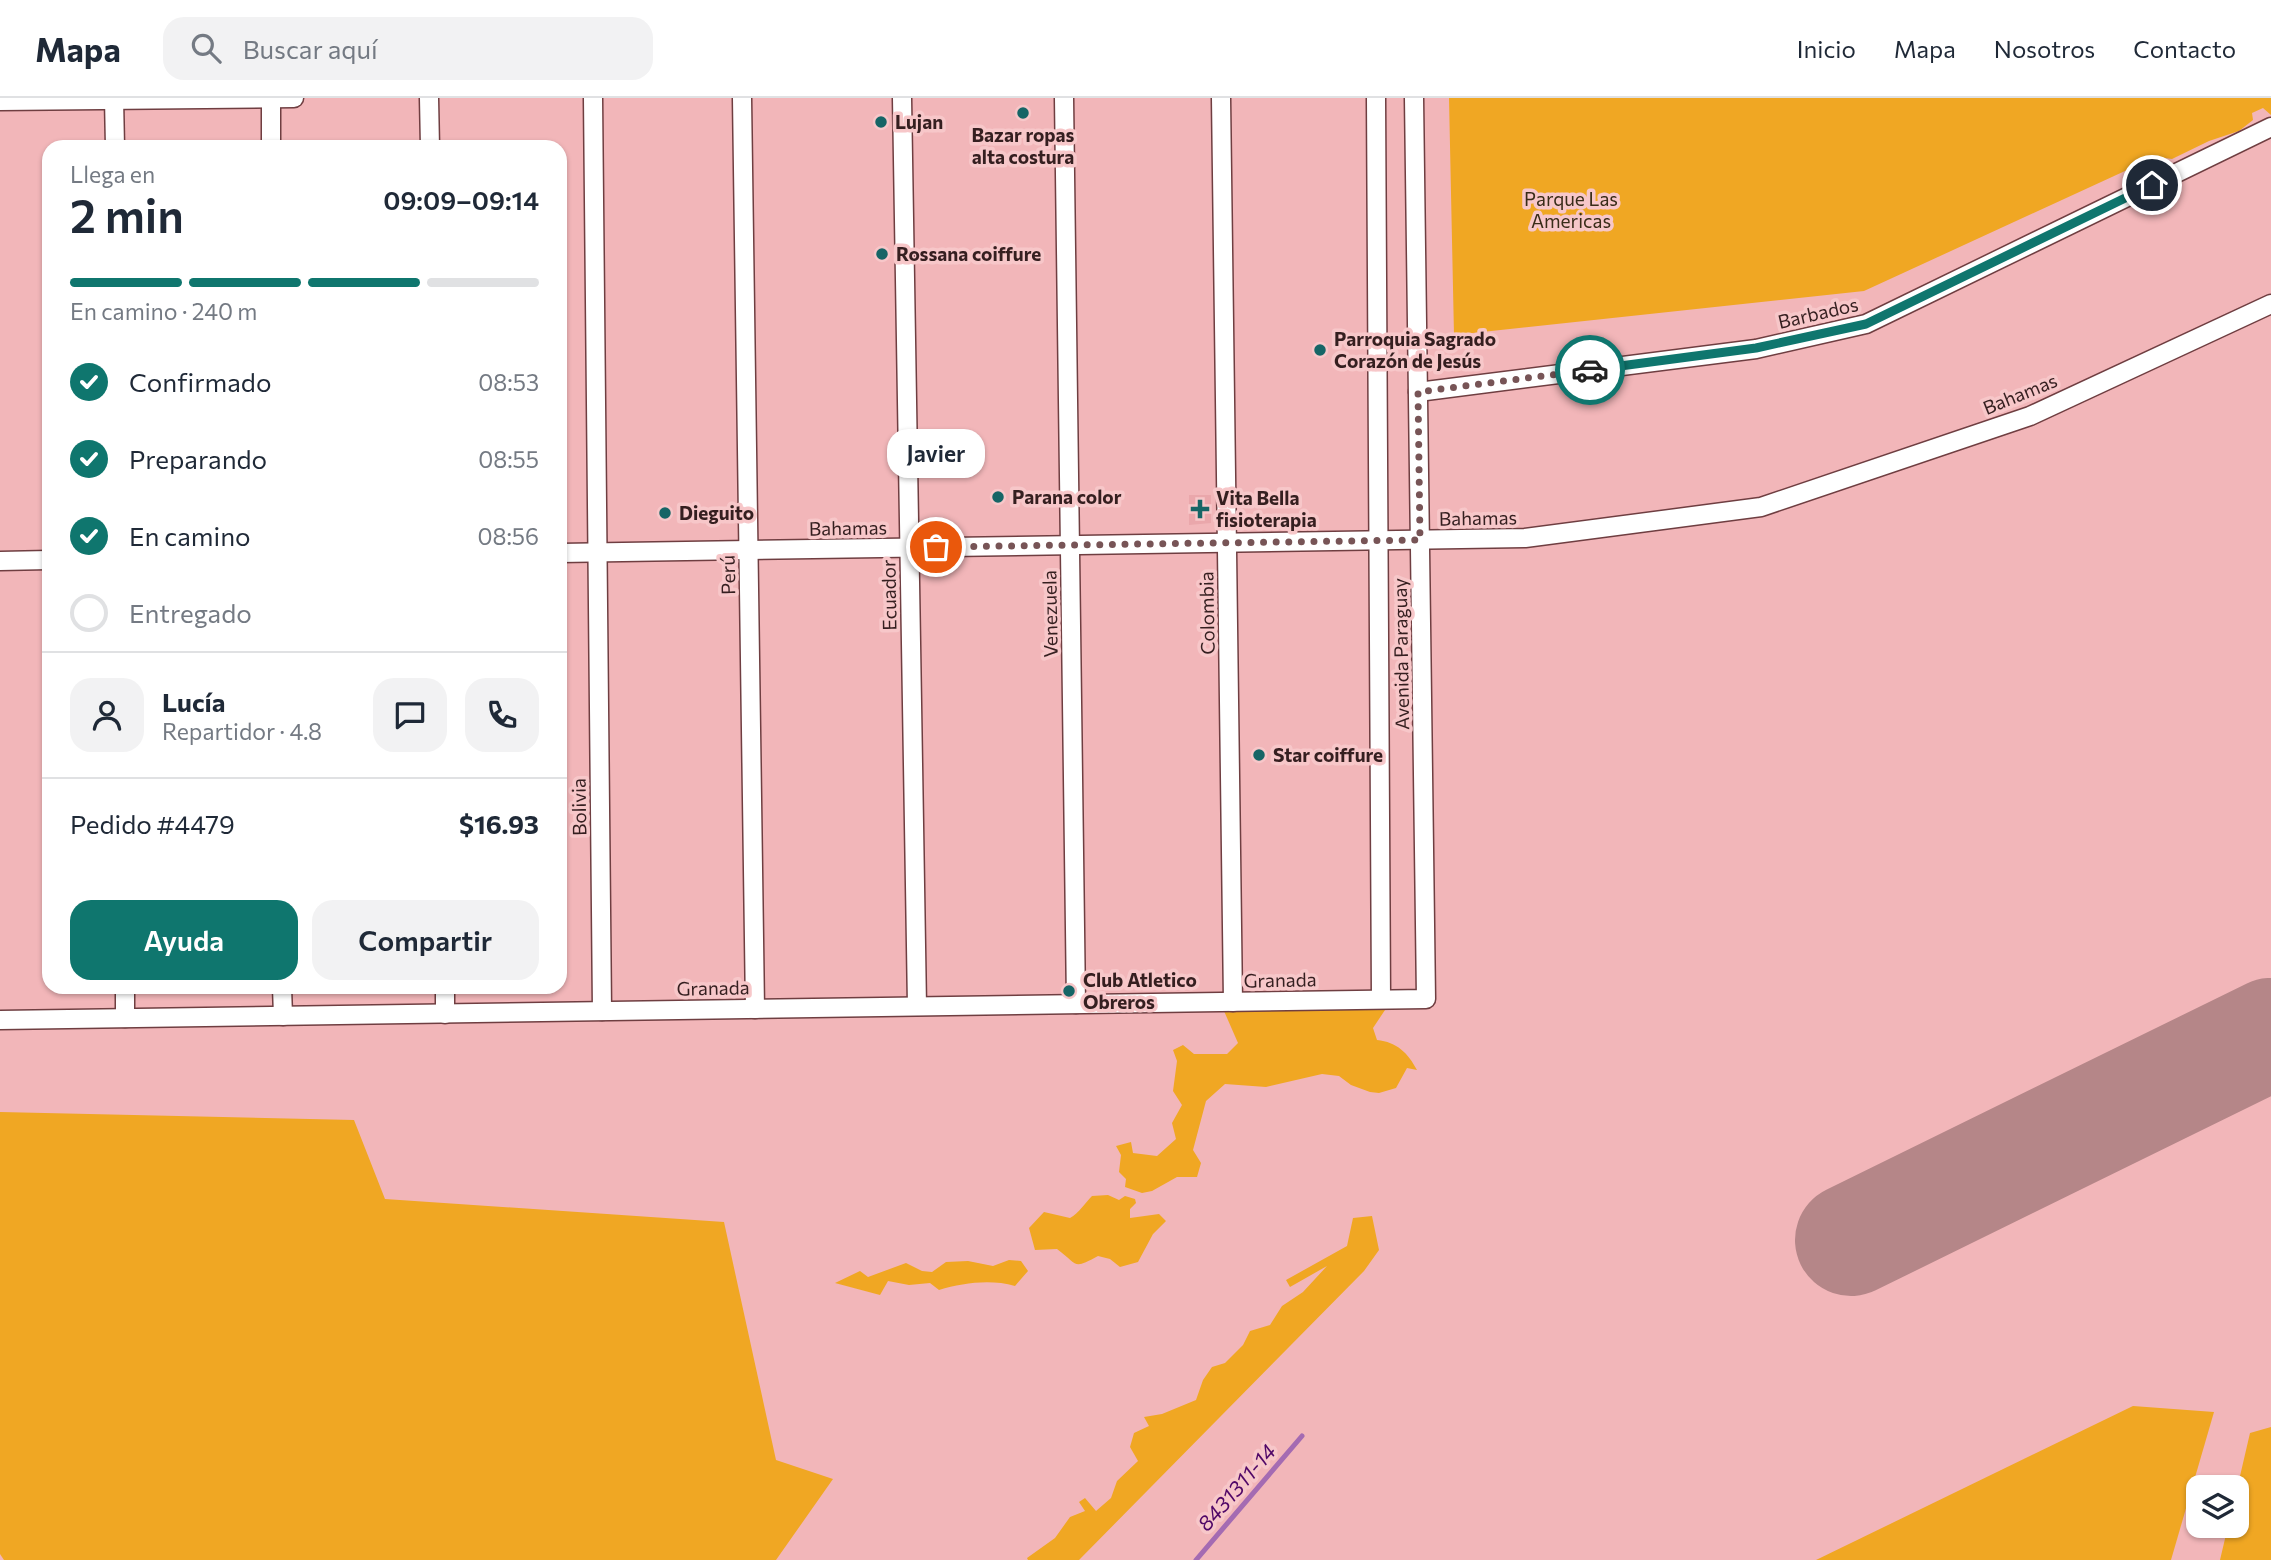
<!DOCTYPE html>
<html lang="es">
<meta charset="utf-8">
<style>
:root{--surface:#fff;--page:#f2f2f3;--text:#1f2937;--muted:#747a83;--line:#e0e1e3;--accent:#0f766e}
body{margin:0;font-family:Commissioner,sans-serif;background:var(--page);color:var(--text);height:100vh;display:flex;flex-direction:column;font-size:26px;white-space:nowrap}
*{box-sizing:border-box;margin:0}
p{font-size:23px;color:var(--muted)}
.icon{flex:none;width:38px;height:38px;fill:none;stroke:currentColor;stroke-width:2;stroke-linecap:round;stroke-linejoin:round}
.map{position:relative;flex:1;overflow:hidden}
.drawer{position:absolute;left:42px;top:42px;width:525px;height:854px;display:flex;flex-direction:column;background:var(--surface);border-radius:21px;box-shadow:0 2px 5px #0004}
.drawer>*{flex:none}
.fabs{position:absolute;left:2186px;top:1377px;display:grid;gap:14px}
.fabs a{display:grid;place-items:center;width:63px;height:63px;border-radius:14px;background:var(--surface);box-shadow:0 2px 5px #0004;font-size:35px}
.pin{position:absolute;display:grid;place-items:center;width:60px;height:60px;color:#fff;margin:-30px;border:4px solid #fff;border-radius:50%;box-shadow:0 2px 7px #0007}
.courier{position:absolute;display:grid;place-items:center;width:70px;height:70px;margin:-35px;border:5px solid #0f766e;border-radius:50%;background:#fff;color:#222;box-shadow:0 2px 9px #0007}
.bubble{position:absolute;height:49px;border-radius:21px;background:var(--surface);box-shadow:0 2px 5px #0004;font-size:23px;font-weight:600;line-height:49px;text-align:center}
.summary em{font-style:normal;font-weight:600}
.summary div{display:flex;flex-direction:column-reverse}
.summary{display:flex;align-items:center;justify-content:space-between;height:119px;padding:0 28px}
h1{font-size:46px;font-weight:600;line-height:52px}
.bar{display:grid;grid-template-columns:repeat(4,1fr);gap:10px 7px;align-content:center;height:84px;padding:0 28px}
.bar i{height:9px;border-radius:5px;background:var(--line)}
.bar .selected{background:var(--accent)}
.bar p{grid-column:span 4}
.line{display:flex;align-items:center;gap:18px;padding:0 28px;border-top:2px solid var(--line)}
.line div{flex:1}
.round{display:grid;place-items:center;flex:none;width:74px;height:74px;border-radius:21px;background:var(--page)}
ol{padding:0 28px;list-style:none}
li{display:flex;align-items:center;gap:21px;height:77px}
li p{margin-inline-start:auto}
li .icon{padding:7px;border-radius:50%;background:var(--accent);color:#fff;stroke-width:4}
li:last-child{color:var(--muted)}
li i{width:38px;height:38px;border:4px solid var(--line);border-radius:50%}
.action{display:flex;gap:14px;margin-top:auto;padding:14px 28px}
.action a{flex:1;height:80px;border-radius:21px;background:var(--accent);color:#fff;font-size:28px;font-weight:600;line-height:80px;text-align:center}
.action a+a{background:var(--page);color:var(--text)}
header{display:flex;align-items:center;gap:42px;box-sizing:border-box;height:98px;padding:0 35px;background:var(--surface);border-bottom:2px solid var(--line)}
header strong{font-size:33px}
nav{display:flex;gap:38px;margin-inline-start:auto;font-size:24px}
.search{width:490px;height:63px;background:var(--page);display:flex;align-items:center;gap:18px;box-sizing:border-box;padding:0 24px;border-radius:21px;color:var(--muted);font-size:26px}
.map>svg:first-child{display:block}
.built{fill:#eaa7ab}
.green{fill:#f0a723}
.lines{fill:none;stroke-linecap:round;stroke-linejoin:round}
.stream{stroke:#a46bb2;stroke-width:5}
.runway{stroke:#b58688;stroke-width:112}
.minor-casing{stroke:#6f3e41;stroke-width:21}
.minor{stroke:#fff;stroke-width:18}
.done{stroke:#775456;stroke-width:7;stroke-dasharray:0 12.6}
.route{stroke:#0f766e;stroke-width:9}
.poi-dot{fill:#166566;stroke:#f7c7c9;stroke-width:2.5}
.labels{text-anchor:middle;stroke-width:7;stroke-linejoin:round;paint-order:stroke}
.poi-label{font-size:19px;font-weight:bold;fill:#351f20;stroke:#f7c7c9;text-anchor:start}
.park-label{font-size:19px;fill:#392c18;stroke:#f7c7c9}
.street-label{font-size:19px;fill:#351f20;stroke:#f7c7c9}
.water-label{font-size:21px;font-style:italic;fill:#500767;stroke:#f7c7c9}
</style>
<header>
<strong>Mapa</strong>
<div class="search"><svg class="icon" aria-label="search" viewBox="0 0 24 24"><circle cx="10" cy="10" r="6"/><path d="M15 15l6 6"/></svg>Buscar aquí</div>
<nav><a>Inicio</a><a>Mapa</a><a>Nosotros</a><a>Contacto</a></nav>
</header>
<div class="map">
<svg width="2271" height="1462" viewBox="0 0 2271 1462">
<rect width="100%" height="100%" fill="#f2b6b9"/>
<path class="built" d="M 1189,397 L 1211,397 L 1211,425 L 1189,427 Z"/>
<g class="green">
<path d="M 1449,0 L 2271,0 L 2271,17 L 2263,10 L 2252,15 L 2253,22 L 2239,33 L 2209,43 L 2172,61 L 2165,60 L 2142,69 L 2138,67 L 1864,193 L 1454,237 Z"/>
<path d="M 1387,909 L 1373,930 L 1377,942 C 1397,944 1408,955 1417,972 L 1407,970 L 1396,990 L 1379,995 L 1370,994 L 1351,987 L 1339,978 L 1322,976 L 1266,989 L 1225,986 L 1206,1003 L 1193,1052 L 1201,1065 L 1197,1079 L 1177,1079 L 1152,1093 L 1142,1095 L 1125,1089 L 1126,1081 L 1119,1074 L 1121,1057 L 1116,1048 L 1131,1044 L 1133,1055 L 1157,1058 L 1176,1041 L 1172,1025 L 1182,1007 L 1173,993 L 1177,963 L 1173,952 L 1183,947 L 1194,956 L 1227,956 L 1238,945 L 1224,913 Z"/>
<path d="M 0,1014 L 354,1022 L 385,1101 L 724,1124 L 776,1362 L 833,1381 L 776,1462 L 4,1462 L 0,1456 Z"/>
<path d="M 1108,1097 L 1119,1102 L 1125,1098 L 1135,1101 L 1136,1105 L 1130,1111 L 1130,1120 L 1159,1116 L 1166,1123 L 1153,1136 L 1138,1164 L 1120,1169 L 1110,1161 L 1098,1158 C 1072,1172 1079,1167 1057,1151 L 1035,1152 L 1029,1130 L 1044,1114 L 1070,1120 C 1079,1115 1085,1105 1092,1098 Z"/>
<path d="M 1372,1118 L 1379,1152 L 1364,1173 L 1079,1462 L 1028,1462 L 1027,1460 L 1055,1440 L 1070,1419 L 1085,1413 L 1079,1404 L 1085,1400 L 1096,1413 L 1111,1400 L 1117,1383 L 1138,1363 L 1130,1349 L 1134,1335 L 1149,1328 L 1144,1319 L 1162,1316 L 1196,1302 L 1203,1282 L 1212,1269 L 1225,1265 L 1243,1247 L 1250,1233 L 1270,1227 L 1282,1208 L 1303,1194 L 1327,1168 L 1290,1189 L 1286,1182 L 1347,1148 L 1353,1120 Z"/>
<path d="M 1009,1162 L 1021,1163 L 1028,1173 L 1015,1188 C 990,1181 963,1185 939,1192 L 930,1185 L 909,1187 L 888,1183 L 880,1197 L 835,1185 L 860,1173 L 868,1179 L 906,1165 L 922,1173 L 932,1174 L 946,1164 L 968,1163 L 993,1168 Z"/>
<path d="M 2133,1308 L 2214,1314 L 2171,1462 L 1816,1462 Z"/>
<path d="M 2271,1329 L 2271,1462 L 2220,1462 L 2228,1428 L 2236,1428 L 2237,1391 L 2250,1335 Z"/>
</g>
<g class="lines">
<path class="stream" d="M 1196,1462 L 1302,1338"/>
<path class="runway" d="M 1851,1142 L 2271,936"/>
<defs>
<g id="minor">
<path d="M 114,0 L 115,49"/>
<path d="M 271,0 L 271,49"/>
<path d="M 429,0 L 430,49"/>
<path d="M 593,0 L 602,913"/>
<path d="M 742,0 L 755,911"/>
<path d="M 902,0 L 917,908"/>
<path d="M 1064,0 L 1076,906"/>
<path d="M 1221,0 L 1233,904"/>
<path d="M 1376,0 L 1381,901"/>
<path d="M 0,3 L 294,0"/>
<path d="M 1418,294 L 1756,251 L 1866,226 L 2271,29"/>
<path d="M 560,455 L 1525,440 L 1761,409 L 2030,318 L 2271,206"/>
<path d="M 0,463 L 49,462"/>
<path d="M 125,889 L 125,920"/>
<path d="M 282,889 L 283,918"/>
<path d="M 445,889 L 445,916"/>
<path d="M 0,922 L 1426,901 L 1414,0"/>
</g>
</defs>
<use href="#minor" class="minor-casing"/>
<use href="#minor" class="minor"/>
</g>
<g class="lines">
<path class="done" d="M 936,449 L 1420,442 L 1418,294 L 1590,272"/>
<path class="route" d="M 1590,272 L 1756,250 L 1866,226 L 2152,87"/>
</g>
<g class="poi-dot">
<circle cx="1023" cy="15" r="7"/>
<circle cx="881" cy="24" r="7"/>
<circle cx="882" cy="156" r="7"/>
<circle cx="1320" cy="252" r="7"/>
<circle cx="998" cy="399" r="7"/>
<path d="M1196.5 400.5h7v7h7v7h-7v7h-7v-7h-7v-7h7z"/>
<circle cx="665" cy="415" r="7"/>
<circle cx="1259" cy="657" r="7"/>
<circle cx="1069" cy="893" r="7"/>
</g>
<g class="labels">
<g class="poi-label">
<text x="895" y="31">Lujan</text>
<text x="1023" y="44" text-anchor="middle">Bazar ropas<tspan x="1023" dy="22">alta costura</tspan></text>
<text x="896" y="163">Rossana coiffure</text>
<text x="1334" y="248">Parroquia Sagrado<tspan x="1334" dy="22">Corazón de Jesús</tspan></text>
<text x="1012" y="406">Parana color</text>
<text x="1216" y="407">Vita Bella<tspan x="1216" dy="22">fisioterapia</tspan></text>
<text x="679" y="422">Dieguito</text>
<text x="1273" y="664">Star coiffure</text>
<text x="1083" y="889">Club Atletico<tspan x="1083" dy="22">Obreros</tspan></text>
</g>
<g class="park-label">
<text x="1571" y="108">Parque Las<tspan x="1571" dy="22">Americas</tspan></text>
</g>
<g class="street-label">
<text transform="translate(1818 215) rotate(-13)" y="7">Barbados</text>
<text transform="translate(2020 296) rotate(-22)" y="7">Bahamas</text>
<text transform="translate(1478 420) rotate(-1)" y="7">Bahamas</text>
<text transform="translate(848 430) rotate(-1)" y="7">Bahamas</text>
<text transform="translate(728 477) rotate(-91)" y="7">Perú</text>
<text transform="translate(889 497) rotate(-91)" y="7">Ecuador</text>
<text transform="translate(1207 515) rotate(-91)" y="7">Colombia</text>
<text transform="translate(1050 516) rotate(-91)" y="7">Venezuela</text>
<text transform="translate(1401 556) rotate(-91)" y="7">Avenida Paraguay</text>
<text transform="translate(579 709) rotate(-91)" y="7">Bolivia</text>
<text transform="translate(1280 882) rotate(-1)" y="7">Granada</text>
<text transform="translate(713 890) rotate(-1)" y="7">Granada</text>
</g>
<g class="water-label">
<text transform="translate(1237 1390) rotate(-49)" y="7">8431311-14</text>
</g>
</g>
</svg>
<div class="fabs">
<a><svg class="icon" aria-label="layers" viewBox="0 0 24 24"><path d="M12 4l9 5-9 5-9-5zM3 14l9 5 9-5"/></svg></a>
</div>
<div class="pin" style="left:936px;top:449px;background:#ea580c"><svg class="icon" aria-label="bag" viewBox="0 0 24 24"><path d="M5 8h14l-1 12H6zM9 8a3 3 0 0 1 6 0"/></svg></div>
<div class="pin" style="left:2152px;top:87px;background:#1f2937"><svg class="icon" aria-label="home" viewBox="0 0 24 24"><path d="M3 11l9-7 9 7M6 9v11h12V9"/></svg></div>
<div class="courier" style="left:1590px;top:272px"><svg class="icon" aria-label="car" viewBox="0 0 24 24"><path d="M5 17H2v-5l4-1 3-4h7l3 4 3 1v5h-3M9 17h6M6 11h13"/><circle cx="7" cy="17" r="2"/><circle cx="17" cy="17" r="2"/></svg></div>
<div class="bubble" style="left:887px;top:331px;width:98px">Javier</div>
<section class="drawer">
<div class="summary"><div><h1>2 min</h1><p>Llega en</p></div><em>09:09–09:14</em></div>
<div class="bar"><i class="selected"></i><i class="selected"></i><i class="selected"></i><i></i><p>En camino · 240 m</p></div>
<ol>
<li><svg class="icon" aria-label="check" viewBox="0 0 24 24"><path d="M5 12l5 5 9-10"/></svg>Confirmado<p>08:53</p></li>
<li><svg class="icon" aria-label="check" viewBox="0 0 24 24"><path d="M5 12l5 5 9-10"/></svg>Preparando<p>08:55</p></li>
<li><svg class="icon" aria-label="check" viewBox="0 0 24 24"><path d="M5 12l5 5 9-10"/></svg>En camino<p>08:56</p></li>
<li><i></i>Entregado</li>
</ol>
<div class="line" style="height:126px"><a class="round"><svg class="icon" aria-label="person" viewBox="0 0 24 24"><circle cx="12" cy="8" r="4"/><path d="M4 21q1-7 8-7t8 7"/></svg></a><div><b>Lucía</b><p>Repartidor · 4.8</p></div><a class="round"><svg class="icon" aria-label="chat" viewBox="0 0 24 24"><path d="M4 5h16v11H9l-5 4z"/></svg></a><a class="round"><svg class="icon" aria-label="phone" viewBox="0 0 24 24"><path d="M5 4h4l2 5-3 2q2 4 5 5l2-3 5 2v4C11 20 4 13 5 4z"/></svg></a></div>
<div class="line" style="height:91px"><div>Pedido #4479</div><b>$16.93</b></div>
<div class="action"><a>Ayuda</a><a>Compartir</a></div>
</section>
</div>
